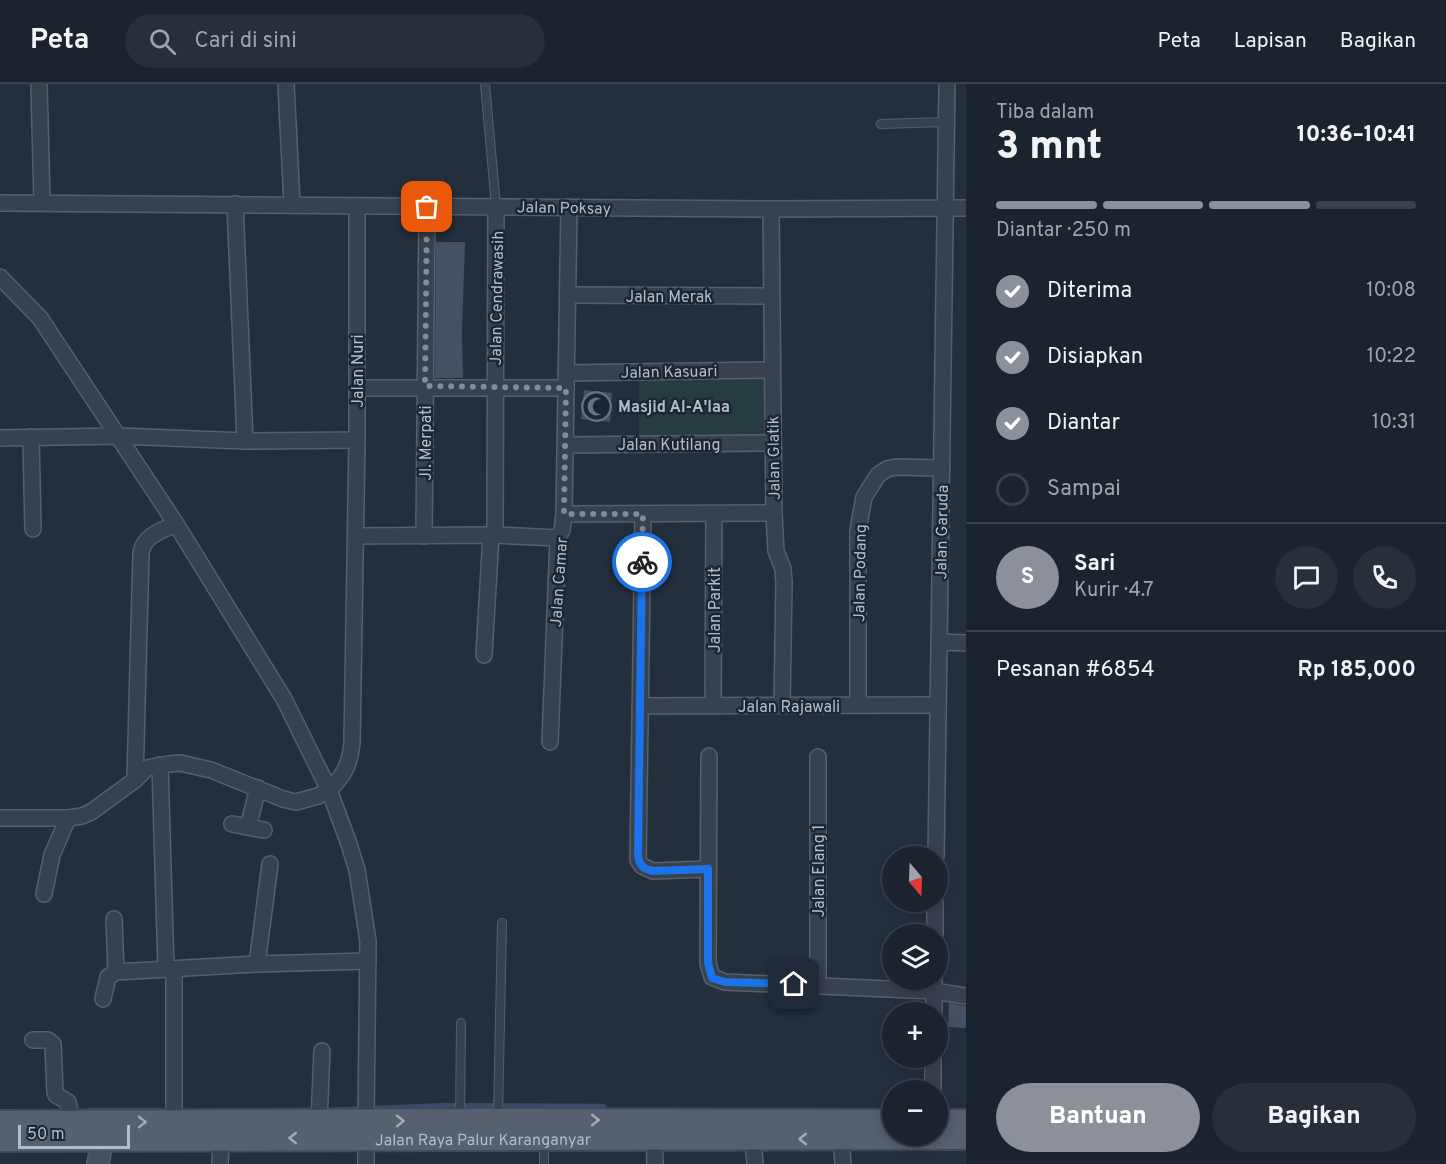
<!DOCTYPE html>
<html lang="id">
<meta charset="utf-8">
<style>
:root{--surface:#1b232e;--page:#282f3a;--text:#f1f3f6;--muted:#a0a4aa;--line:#39404a;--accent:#8c9099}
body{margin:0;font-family:Overpass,sans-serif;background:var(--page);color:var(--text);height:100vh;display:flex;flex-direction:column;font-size:22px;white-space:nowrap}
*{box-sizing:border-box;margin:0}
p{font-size:20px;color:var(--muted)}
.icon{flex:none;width:33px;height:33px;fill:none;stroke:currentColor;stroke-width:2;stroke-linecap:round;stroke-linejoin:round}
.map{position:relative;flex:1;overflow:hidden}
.drawer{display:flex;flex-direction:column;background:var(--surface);width:480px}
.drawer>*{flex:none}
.needle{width:39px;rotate:161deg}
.buttons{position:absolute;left:882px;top:762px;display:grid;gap:12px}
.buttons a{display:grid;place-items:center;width:66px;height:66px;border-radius:50%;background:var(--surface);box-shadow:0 3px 15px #0003,0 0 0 2px var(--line);font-size:30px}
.scale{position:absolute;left:18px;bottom:15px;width:112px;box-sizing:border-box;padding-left:6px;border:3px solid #b4bcc9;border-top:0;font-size:16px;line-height:21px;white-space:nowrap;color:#b4bcc9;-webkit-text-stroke:4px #1d2633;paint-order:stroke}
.pin{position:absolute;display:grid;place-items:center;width:51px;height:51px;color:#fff;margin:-26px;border-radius:12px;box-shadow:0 3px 9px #0006}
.courier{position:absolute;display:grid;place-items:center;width:60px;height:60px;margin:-30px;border:4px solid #1a73e8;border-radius:50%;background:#fff;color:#222;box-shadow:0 2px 8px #0007}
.overview em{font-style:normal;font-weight:800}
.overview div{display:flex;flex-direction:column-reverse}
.overview{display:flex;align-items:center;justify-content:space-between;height:102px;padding:0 30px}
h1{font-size:39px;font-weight:800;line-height:45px}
.bar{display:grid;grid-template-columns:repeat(4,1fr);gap:9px 6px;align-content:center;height:72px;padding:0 30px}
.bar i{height:8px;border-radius:4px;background:var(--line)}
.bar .active{background:var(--accent)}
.bar p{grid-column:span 4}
.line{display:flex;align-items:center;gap:15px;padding:0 30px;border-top:2px solid var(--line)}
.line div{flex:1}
.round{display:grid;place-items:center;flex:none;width:63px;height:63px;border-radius:32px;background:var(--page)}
ol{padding:0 30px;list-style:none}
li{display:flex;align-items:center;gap:18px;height:66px}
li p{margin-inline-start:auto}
li .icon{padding:6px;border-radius:50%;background:var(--accent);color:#fff;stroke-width:4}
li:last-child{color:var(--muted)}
li i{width:33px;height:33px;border:3px solid var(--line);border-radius:50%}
.button{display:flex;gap:12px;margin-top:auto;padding:12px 30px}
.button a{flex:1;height:69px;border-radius:36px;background:var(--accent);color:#fff;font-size:24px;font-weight:800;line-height:69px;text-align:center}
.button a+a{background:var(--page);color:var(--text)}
header{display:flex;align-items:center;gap:36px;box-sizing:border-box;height:84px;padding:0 30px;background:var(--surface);border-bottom:2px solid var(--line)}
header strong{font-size:28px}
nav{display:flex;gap:33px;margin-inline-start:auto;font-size:21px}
.search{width:420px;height:54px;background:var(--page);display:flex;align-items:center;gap:15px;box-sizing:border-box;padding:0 21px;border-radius:33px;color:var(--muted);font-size:22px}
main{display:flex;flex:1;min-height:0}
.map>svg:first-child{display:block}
.green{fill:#263c3f}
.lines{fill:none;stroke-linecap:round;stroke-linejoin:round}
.stream{stroke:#394c67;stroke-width:4.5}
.building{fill:#455162}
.lane-casing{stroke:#565f6c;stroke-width:10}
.street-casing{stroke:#565f6c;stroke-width:18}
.secondary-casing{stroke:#565f6c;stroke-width:24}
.primary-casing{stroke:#414a57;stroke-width:26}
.lane{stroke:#38414e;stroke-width:8}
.street{stroke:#38414e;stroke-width:15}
.secondary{stroke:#465061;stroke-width:21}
.primary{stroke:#56606e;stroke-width:22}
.oneway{stroke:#a1aab7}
.done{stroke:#828b98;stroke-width:6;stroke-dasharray:0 10.8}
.route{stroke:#1a73e8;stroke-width:8}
.labels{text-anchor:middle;stroke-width:5;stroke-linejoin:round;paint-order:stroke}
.street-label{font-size:16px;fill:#b4bcc9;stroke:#1d2633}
.poi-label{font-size:16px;font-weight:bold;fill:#b4bcc9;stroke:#1d2633;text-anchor:start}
</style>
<header>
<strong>Peta</strong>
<div class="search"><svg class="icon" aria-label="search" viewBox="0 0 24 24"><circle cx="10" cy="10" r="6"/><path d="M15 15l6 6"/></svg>Cari di sini</div>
<nav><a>Peta</a><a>Lapisan</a><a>Bagikan</a></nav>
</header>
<main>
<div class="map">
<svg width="966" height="1080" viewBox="0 0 966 1080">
<rect width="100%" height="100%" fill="#242f3e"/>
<rect class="green" x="639" y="292" width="125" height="65"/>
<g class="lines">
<g class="stream">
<path d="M 89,1026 L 157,1026"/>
<path d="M 328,1026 L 446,1021 L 604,1022"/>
</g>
</g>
<g class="building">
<path d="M 436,158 L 465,158 L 462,248 L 463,294 L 435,294 Z"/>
<path d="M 584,306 L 612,309 L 610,338 L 581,335 Z"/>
<path d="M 949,919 L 966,922 L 966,944 L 948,943 Z"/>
</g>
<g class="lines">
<defs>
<g id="lane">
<path d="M 485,0 L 496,122"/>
<path d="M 881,40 L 946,38"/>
<path d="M 460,1033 L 461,939"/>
<path d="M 498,1033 L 502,839"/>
<path d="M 544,1080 L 544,1058"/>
</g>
<g id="street">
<path d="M 39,0 L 42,118"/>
<path d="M 286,0 L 292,120"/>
<path d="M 0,119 L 771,125 L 966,124"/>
<path d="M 235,120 L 245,357"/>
<path d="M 357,122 L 357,356 L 352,659 C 350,680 344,692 329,706 L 348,757 L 357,786 L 368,857 L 366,1037"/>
<path d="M 771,125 L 774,429 L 776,467 L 783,485 L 784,499 L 782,621"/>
<path d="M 0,193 L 40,234 L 176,440 L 284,615 L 329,706 L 318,712 L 296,718 L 283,715 L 211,686 L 180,679 L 169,680 L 147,684 L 135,696 L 91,728 L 82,732 L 68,734 L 0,734"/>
<path d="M 568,211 L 771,212"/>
<path d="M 566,289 L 772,286"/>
<path d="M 357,304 L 566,304"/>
<path d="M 31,353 L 33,445"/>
<path d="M 0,354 L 119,352 L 245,357 L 357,356"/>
<path d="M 565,361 L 773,359"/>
<path d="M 564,430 L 774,429"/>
<path d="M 643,430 L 638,776 L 642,782 L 653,787 L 708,785"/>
<path d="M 495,451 L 496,122"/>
<path d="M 356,452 L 495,451 L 558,454"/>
<path d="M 424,452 L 427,123"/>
<path d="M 939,558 L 966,559"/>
<path d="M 484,571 L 491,451"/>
<path d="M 858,621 L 858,446 L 864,413 L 878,391 L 887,385 L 896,383 L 942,384"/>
<path d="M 640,622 L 937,621"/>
<path d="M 713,622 L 714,430"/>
<path d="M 550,658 L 558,454 L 562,446 L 564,430 L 569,123"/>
<path d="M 709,672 L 708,879 L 712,893 L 725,898 L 934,907 L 966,912"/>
<path d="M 160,681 L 166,885"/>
<path d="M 135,696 L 141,469 C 144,451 161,447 176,440"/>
<path d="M 232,740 L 264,746"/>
<path d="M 248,743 L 258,704"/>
<path d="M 936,772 L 947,0"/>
<path d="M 44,810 L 52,771 L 68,734"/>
<path d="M 114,835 L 116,888"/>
<path d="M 935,850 L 935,818"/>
<path d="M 257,880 L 270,780"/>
<path d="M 818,901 L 818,673"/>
<path d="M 103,915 L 108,893 L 116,888 L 257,880 L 368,877"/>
<path d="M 934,928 L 934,896"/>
<path d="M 33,956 L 48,956 L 53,960 L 55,1008 L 56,1011 L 68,1018 L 72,1038"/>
<path d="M 933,1006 L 933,974"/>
<path d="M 319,1037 L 322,967"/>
<path d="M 174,1038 L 174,885"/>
<path d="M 654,1046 L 655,1080"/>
<path d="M 841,1054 L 843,1080"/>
<path d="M 753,1055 L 755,1080"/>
<path d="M 220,1080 L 221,1055"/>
<path d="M 366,1080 L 366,1054"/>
</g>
<path id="secondary" d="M 98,1080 L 105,1039"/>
<g id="primary">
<path d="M 938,1037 L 966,1037"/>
<path d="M 0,1038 L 498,1036 L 892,1037"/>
<path id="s1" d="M 0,1056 L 966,1054"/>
</g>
</defs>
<use href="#lane" class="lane-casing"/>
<use href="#street" class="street-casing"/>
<use href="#secondary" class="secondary-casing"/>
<use href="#primary" class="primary-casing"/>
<use href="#lane" class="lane"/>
<use href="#street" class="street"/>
<use href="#secondary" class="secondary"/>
<use href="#primary" class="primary"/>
</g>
<defs><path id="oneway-chevron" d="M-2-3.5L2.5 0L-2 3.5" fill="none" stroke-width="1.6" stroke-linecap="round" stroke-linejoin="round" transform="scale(1.5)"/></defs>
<g class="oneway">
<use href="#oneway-chevron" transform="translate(595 1036)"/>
<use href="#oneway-chevron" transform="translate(400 1037) rotate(-1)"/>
<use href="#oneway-chevron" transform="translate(142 1038) rotate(1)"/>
<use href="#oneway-chevron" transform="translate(293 1054) rotate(180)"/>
<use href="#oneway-chevron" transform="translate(803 1055) rotate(180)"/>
</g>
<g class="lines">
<path class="done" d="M 427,123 L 425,302 L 566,304 L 564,430 L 643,430 L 642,478"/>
<path class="route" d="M 642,478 L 638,771 C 639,781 643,785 653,787 L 708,785 L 708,879 L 712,894 L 725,898 L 794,900"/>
</g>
<defs>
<symbol id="mosque-ring" viewBox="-11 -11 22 22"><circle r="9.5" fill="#1d2633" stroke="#6b7280" stroke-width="1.5"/><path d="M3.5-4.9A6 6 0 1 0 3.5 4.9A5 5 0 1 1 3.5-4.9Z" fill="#6b7280"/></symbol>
</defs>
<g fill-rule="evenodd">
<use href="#mosque-ring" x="580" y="306" width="33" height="33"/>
</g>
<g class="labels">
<g class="street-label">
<text transform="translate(564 123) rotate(1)" y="6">Jalan Poksay</text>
<text x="669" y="218">Jalan Merak</text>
<text transform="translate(496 214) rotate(-89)" y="6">Jalan Cendrawasih</text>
<text transform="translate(357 287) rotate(-90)" y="6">Jalan Nuri</text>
<text transform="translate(669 287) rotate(-1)" y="6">Jalan Kasuari</text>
<text transform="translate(425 359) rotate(-90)" y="6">Jl. Merpati</text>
<text x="669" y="366">Jalan Kutilang</text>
<text transform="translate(773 374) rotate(-91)" y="6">Jalan Glatik</text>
<text transform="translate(941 448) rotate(-89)" y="6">Jalan Garuda</text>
<text transform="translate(859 489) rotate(-89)" y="6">Jalan Podang</text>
<text transform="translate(558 498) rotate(-86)" y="6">Jalan Camar</text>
<text transform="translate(714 526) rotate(-90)" y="6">Jalan Parkit</text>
<text x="789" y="628">Jalan Rajawali</text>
<text transform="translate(818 787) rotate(-90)" y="6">Jalan Elang 1</text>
<text dy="6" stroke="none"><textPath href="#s1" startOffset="483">Jalan Raya Palur Karanganyar</textPath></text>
</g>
<g class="poi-label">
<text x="618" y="328">Masjid Al-A'laa</text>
</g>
</g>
</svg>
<div class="buttons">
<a><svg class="needle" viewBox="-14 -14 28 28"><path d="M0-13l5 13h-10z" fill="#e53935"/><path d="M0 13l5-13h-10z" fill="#a0a4aa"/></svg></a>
<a><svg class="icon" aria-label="layers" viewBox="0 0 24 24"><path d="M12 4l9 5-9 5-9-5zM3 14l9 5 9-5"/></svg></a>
<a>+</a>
<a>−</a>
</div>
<div class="scale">50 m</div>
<div class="pin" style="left:427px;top:123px;background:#ea580c"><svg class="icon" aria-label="bag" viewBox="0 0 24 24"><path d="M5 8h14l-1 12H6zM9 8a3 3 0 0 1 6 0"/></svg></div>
<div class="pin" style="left:794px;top:900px;background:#1f2937"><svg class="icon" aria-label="home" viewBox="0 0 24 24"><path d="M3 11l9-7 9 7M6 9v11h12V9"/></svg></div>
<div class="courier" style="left:642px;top:478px"><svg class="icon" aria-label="bike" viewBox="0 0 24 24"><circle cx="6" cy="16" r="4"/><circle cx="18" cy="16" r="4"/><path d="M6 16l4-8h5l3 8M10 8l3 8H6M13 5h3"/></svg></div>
</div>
<section class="drawer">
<div class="overview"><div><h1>3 mnt</h1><p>Tiba dalam</p></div><em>10:36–10:41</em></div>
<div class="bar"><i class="active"></i><i class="active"></i><i class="active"></i><i></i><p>Diantar · 250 m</p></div>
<ol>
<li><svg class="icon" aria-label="check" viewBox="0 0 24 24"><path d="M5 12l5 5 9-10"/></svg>Diterima<p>10:08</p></li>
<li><svg class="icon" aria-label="check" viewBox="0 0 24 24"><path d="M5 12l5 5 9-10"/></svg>Disiapkan<p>10:22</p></li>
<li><svg class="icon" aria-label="check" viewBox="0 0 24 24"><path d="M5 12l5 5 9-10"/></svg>Diantar<p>10:31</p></li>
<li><i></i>Sampai</li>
</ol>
<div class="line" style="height:108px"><b class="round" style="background:var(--accent);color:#fff">S</b><div><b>Sari</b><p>Kurir · 4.7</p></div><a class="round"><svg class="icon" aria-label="chat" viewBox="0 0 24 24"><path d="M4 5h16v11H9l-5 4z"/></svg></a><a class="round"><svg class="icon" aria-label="phone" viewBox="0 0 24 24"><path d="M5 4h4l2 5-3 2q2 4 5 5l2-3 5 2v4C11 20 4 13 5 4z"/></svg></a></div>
<div class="line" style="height:78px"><div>Pesanan #6854</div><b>Rp 185,000</b></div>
<div class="button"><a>Bantuan</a><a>Bagikan</a></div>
</section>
</main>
